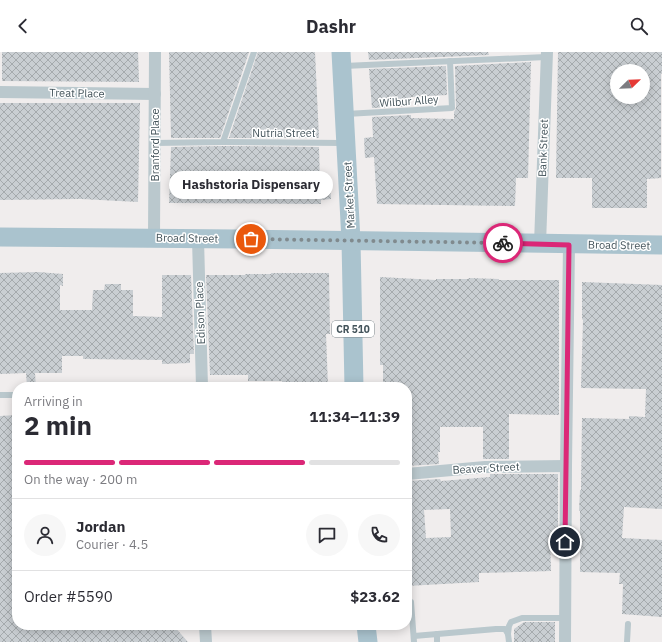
<!DOCTYPE html>
<meta charset="utf-8">
<style>
:root{--surface:#fff;--page:#f7f7f7;--text:#2b2b33;--muted:#7c7c81;--line:#e1e1e2;--accent:#db2777}
body{margin:0;font-family:"IBM Plex Sans",sans-serif;background:var(--page);color:var(--text);height:100vh;display:flex;flex-direction:column;font-size:15px;white-space:nowrap}
*{box-sizing:border-box;margin:0}
p{font-size:13px;color:var(--muted)}
.icon{flex:none;width:22px;height:22px;fill:none;stroke:currentColor;stroke-width:2;stroke-linecap:round;stroke-linejoin:round}
.map{position:relative;flex:1;overflow:hidden}
.sheet{position:absolute;left:12px;top:330px;width:400px;height:248px;display:flex;flex-direction:column;background:var(--surface);border-radius:16px;box-shadow:0 2px 10px #0003}
.sheet>*{flex:none}
.needle{width:26px;rotate:67deg}
.fabs{position:absolute;left:610px;top:12px;display:grid;gap:8px}
.fabs a{display:grid;place-items:center;width:40px;height:40px;border-radius:50%;background:var(--surface);box-shadow:0 2px 10px #0003;font-size:20px}
.pin{position:absolute;display:grid;place-items:center;width:34px;height:34px;color:#fff;margin:-17px;border:2px solid #fff;border-radius:50%;box-shadow:0 1px 4px #0007}
.courier{position:absolute;display:grid;place-items:center;width:40px;height:40px;margin:-20px;border:3px solid #db2777;border-radius:50%;background:#fff;color:#222;box-shadow:0 1px 5px #0007}
.bubble{position:absolute;height:28px;border-radius:14px;background:var(--surface);box-shadow:0 2px 10px #0003;font-size:13px;font-weight:700;line-height:28px;text-align:center}
.summary em{font-style:normal;font-weight:700}
.summary div{display:flex;flex-direction:column-reverse}
.summary{display:flex;align-items:center;justify-content:space-between;height:68px;padding:0 12px}
h1{font-size:26px;font-weight:700;line-height:30px}
.bar{display:grid;grid-template-columns:repeat(4,1fr);gap:6px 4px;align-content:center;height:48px;padding:0 12px}
.bar i{height:5px;border-radius:3px;background:var(--line)}
.bar .selected{background:var(--accent)}
.bar p{grid-column:span 4}
.line{display:flex;align-items:center;gap:10px;padding:0 12px;border-top:1px solid var(--line)}
.line div{flex:1}
.round{display:grid;place-items:center;flex:none;width:42px;height:42px;border-radius:21px;background:var(--page)}
header{display:flex;justify-content:space-between;align-items:center;height:52px;padding:0 12px;background:var(--surface);font-size:18px;font-weight:700}
.map>svg:first-child{display:block}
.building{fill:url(#building-cross-hatch);fill-rule:evenodd}
.lines{fill:none;stroke-linecap:round;stroke-linejoin:round}
.lane{stroke:#bac8cd;stroke-width:6}
.street{stroke:#bac8cd;stroke-width:12}
.primary{stroke:#aac3ce;stroke-width:19}
.done{stroke:#808a8e;stroke-width:4;stroke-dasharray:0 7.2}
.route{stroke:#db2777;stroke-width:5}
.labels{text-anchor:middle;stroke-width:3;stroke-linejoin:round;paint-order:stroke}
.shield{fill:#fff;stroke:#7c878c;stroke-width:1}
.shield-label{font-size:10px;font-weight:bold;fill:#44545b}
.street-label{font-size:11px;fill:#44545b;stroke:#fff}
</style>
<header><svg class="icon" aria-label="back" viewBox="0 0 24 24"><path d="M15 5l-7 7 7 7"/></svg>Dashr<svg class="icon" aria-label="search" viewBox="0 0 24 24"><circle cx="10" cy="10" r="6"/><path d="M15 15l6 6"/></svg></header>
<div class="map">
<svg width="662" height="590" viewBox="0 0 662 590">
<defs>
<pattern id="building-cross-hatch" width="8" height="8" patternUnits="userSpaceOnUse"><rect width="8" height="8" fill="#c9ced2"/><path d="M0 0l8 8M0 8l8-8" fill="none" stroke="#a5aaad"/></pattern>
</defs>
<rect width="100%" height="100%" fill="#f0eded"/>
<g class="building">
<path d="M 2,0 L 138,0 L 139,30 L 2,29 Z"/>
<path d="M 169,0 L 249,0 L 220,86 L 171,86 Z"/>
<path d="M 258,0 L 315,0 L 319,86 L 229,86 Z"/>
<path d="M 368,0 L 488,0 L 489,3 L 369,8 Z"/>
<path d="M 558,0 L 662,0 L 662,21 L 661,22 L 661,126 L 647,127 L 647,156 L 592,156 L 592,126 L 556,126 ZM 617,19 L 643,19 L 643,45 L 617,45 Z"/>
<path d="M 531,10 L 528,126 L 516,126 L 515,154 L 377,152 L 374,105 L 365,106 L 364,86 L 373,85 L 372,65 L 411,63 L 411,66 L 454,67 L 454,60 L 456,56 L 455,14 Z"/>
<path d="M 446,14 L 447,43 L 411,45 L 411,54 L 372,56 L 369,17 Z"/>
<path d="M 0,51 L 140,51 L 138,150 L 81,147 L 0,148 Z"/>
<path d="M 223,94 L 319,95 L 320,132 L 330,131 L 331,147 L 321,148 L 321,152 L 169,151 L 171,95 Z"/>
<path d="M 38,220 L 63,222 L 63,234 L 60,233 L 60,258 L 92,258 L 93,238 L 104,238 L 105,232 L 121,232 L 121,238 L 133,238 L 133,264 L 162,265 L 162,223 L 191,223 L 194,302 L 190,302 L 190,311 L 162,312 L 162,308 L 83,307 L 83,304 L 62,304 L 62,321 L 35,321 L 36,335 L 27,335 L 26,321 L 0,322 L 0,221 Z"/>
<path d="M 271,221 L 329,221 L 330,282 L 326,282 L 328,335 L 290,335 L 290,331 L 282,331 L 282,329 L 248,329 L 248,323 L 210,323 L 206,223 L 245,223 L 245,222 L 271,222 Z"/>
<path d="M 380,225 L 436,228 L 436,227 L 468,227 L 469,226 L 499,227 L 499,228 L 559,228 L 559,363 L 509,362 L 509,407 L 483,407 L 483,375 L 440,375 L 440,400 L 438,400 L 439,412 L 407,414 L 407,335 L 383,335 L 383,313 L 380,313 Z"/>
<path d="M 582,230 L 662,233 L 662,457 L 624,455 L 622,486 L 662,488 L 662,565 L 622,562 L 623,532 L 619,532 L 620,521 L 580,520 L 580,459 L 579,459 L 580,438 L 581,438 L 582,366 L 629,367 L 629,364 L 645,365 L 646,337 L 581,336 L 583,268 L 582,267 Z"/>
<path d="M 17,363 L 17,573 L 173,573 L 188,590 L 0,590 L 0,364 Z"/>
<path d="M 490,422 L 558,422 L 558,482 L 550,482 L 551,519 L 479,521 L 479,530 L 407,534 L 407,429 L 440,427 L 441,429 L 490,425 ZM 450,457 L 451,485 L 426,486 L 424,458 Z"/>
<path d="M 524,570 L 555,570 L 555,590 L 514,590 L 514,577 Z"/>
</g>
<g class="lines">
<g class="lane">
<path d="M 344,14 L 546,5"/>
<path d="M 346,62 L 452,56 L 450,9"/>
<path d="M 223,90 L 343,91"/>
<path d="M 155,91 L 223,90 L 254,0"/>
<path d="M 0,343 L 17,343"/>
<path d="M 411,550 L 414,590"/>
<path d="M 437,582 L 437,590"/>
<path d="M 508,582 L 509,574 L 511,570 L 522,566 L 565,566"/>
<path d="M 414,584 L 496,577 L 505,577 L 508,582 L 509,590"/>
<path d="M 627,590 L 628,572"/>
</g>
<g class="street">
<path d="M 0,40 L 155,42"/>
<path d="M 154,186 L 155,0"/>
<path d="M 198,187 L 202,335"/>
<path d="M 540,192 L 547,0"/>
<path d="M 407,422 L 485,415 L 566,414"/>
<path d="M 205,573 L 206,590"/>
<path d="M 565,590 L 566,414 L 569,193"/>
</g>
<g class="primary">
<path d="M 341,0 L 351,189 L 354,335"/>
<path d="M 0,185 L 239,187 L 662,193"/>
<path d="M 366,573 L 368,590"/>
</g>
</g>
<g class="lines">
<path class="done" d="M 251,187 L 503,191"/>
<path class="route" d="M 503,191 L 569,193 L 565,490"/>
</g>
<g class="labels">
<rect class="shield" x="332" y="269" width="42" height="16" rx="3"/>
<g class="shield-label">
<text x="353" y="281">CR 510</text>
</g>
<g class="street-label">
<text transform="translate(77 41) rotate(1)" y="4">Treat Place</text>
<text transform="translate(409 49) rotate(-4)" y="4">Wilbur Alley</text>
<text x="284" y="85">Nutria Street</text>
<text transform="translate(155 93) rotate(-90)" y="4">Branford Place</text>
<text transform="translate(543 96) rotate(-88)" y="4">Bank Street</text>
<text transform="translate(349 143) rotate(-93)" y="4">Market Street</text>
<text transform="translate(187 186) rotate(1)" y="4">Broad Street</text>
<text transform="translate(619 193) rotate(1)" y="4">Broad Street</text>
<text transform="translate(200 261) rotate(-92)" y="4">Edison Place</text>
<text transform="translate(486 416) rotate(-3)" y="4">Beaver Street</text>
</g>
</g>
</svg>
<div class="fabs">
<a><svg class="needle" viewBox="-14 -14 28 28"><path d="M0-13l5 13h-10z" fill="#e53935"/><path d="M0 13l5-13h-10z" fill="#7c7c81"/></svg></a>
</div>
<div class="pin" style="left:251px;top:187px;background:#ea580c"><svg class="icon" aria-label="bag" viewBox="0 0 24 24"><path d="M5 8h14l-1 12H6zM9 8a3 3 0 0 1 6 0"/></svg></div>
<div class="pin" style="left:565px;top:490px;background:#1f2937"><svg class="icon" aria-label="home" viewBox="0 0 24 24"><path d="M3 11l9-7 9 7M6 9v11h12V9"/></svg></div>
<div class="courier" style="left:503px;top:191px"><svg class="icon" aria-label="bike" viewBox="0 0 24 24"><circle cx="6" cy="16" r="4"/><circle cx="18" cy="16" r="4"/><path d="M6 16l4-8h5l3 8M10 8l3 8H6M13 5h3"/></svg></div>
<div class="bubble" style="left:169px;top:119px;width:164px">Hashstoria Dispensary</div>
<section class="sheet">
<div class="summary"><div><h1>2 min</h1><p>Arriving in</p></div><em>11:34–11:39</em></div>
<div class="bar"><i class="selected"></i><i class="selected"></i><i class="selected"></i><i></i><p>On the way · 200 m</p></div>
<div class="line" style="height:72px"><a class="round"><svg class="icon" aria-label="person" viewBox="0 0 24 24"><circle cx="12" cy="8" r="4"/><path d="M4 21q1-7 8-7t8 7"/></svg></a><div><b>Jordan</b><p>Courier · 4.5</p></div><a class="round"><svg class="icon" aria-label="chat" viewBox="0 0 24 24"><path d="M4 5h16v11H9l-5 4z"/></svg></a><a class="round"><svg class="icon" aria-label="phone" viewBox="0 0 24 24"><path d="M5 4h4l2 5-3 2q2 4 5 5l2-3 5 2v4C11 20 4 13 5 4z"/></svg></a></div>
<div class="line" style="height:52px"><div>Order #5590</div><b>$23.62</b></div>
</section>
</div>
